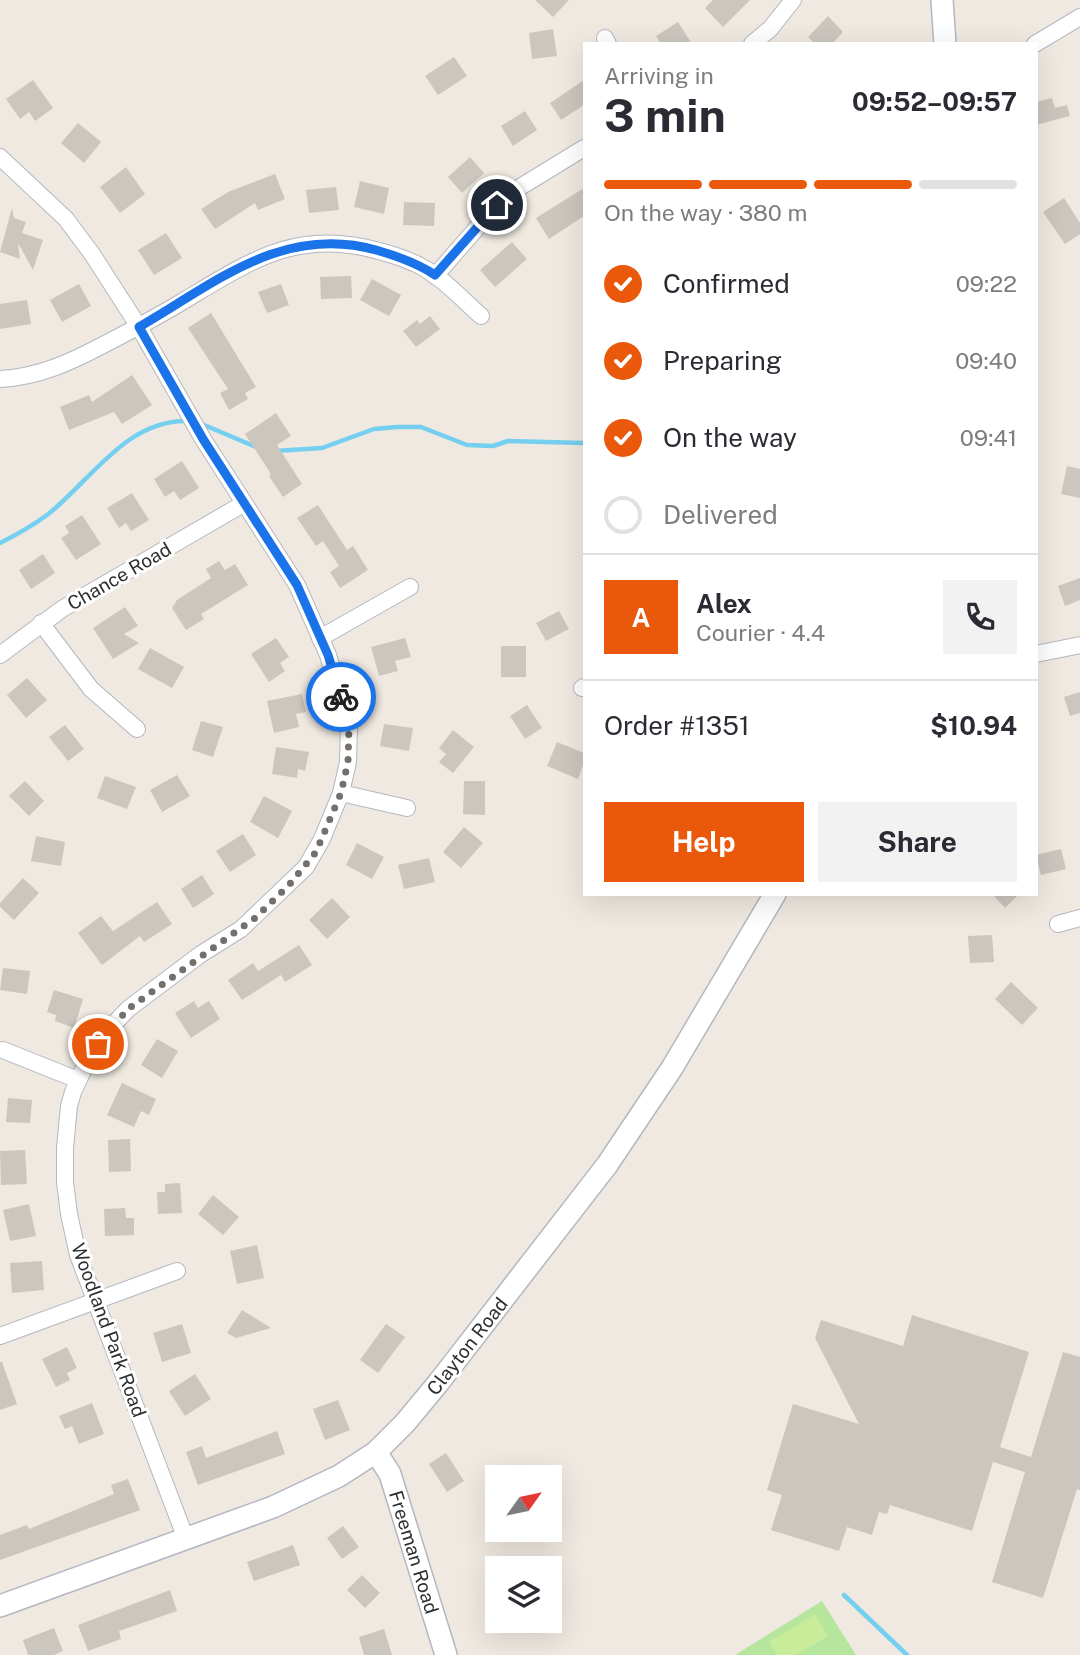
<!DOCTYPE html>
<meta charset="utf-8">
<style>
:root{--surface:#fff;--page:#f2f2f3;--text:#2b2b33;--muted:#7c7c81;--line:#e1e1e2;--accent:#ea580c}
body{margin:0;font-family:"Public Sans",sans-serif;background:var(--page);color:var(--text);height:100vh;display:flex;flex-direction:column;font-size:26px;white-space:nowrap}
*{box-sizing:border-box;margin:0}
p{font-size:23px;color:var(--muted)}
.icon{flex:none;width:38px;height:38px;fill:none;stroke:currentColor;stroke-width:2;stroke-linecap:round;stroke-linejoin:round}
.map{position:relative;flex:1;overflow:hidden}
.details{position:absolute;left:583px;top:42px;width:455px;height:854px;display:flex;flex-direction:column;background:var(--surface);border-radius:0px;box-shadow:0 7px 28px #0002}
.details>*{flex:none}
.needle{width:46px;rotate:57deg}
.controls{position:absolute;left:485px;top:1465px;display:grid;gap:14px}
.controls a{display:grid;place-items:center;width:77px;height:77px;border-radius:0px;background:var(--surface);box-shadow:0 7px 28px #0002;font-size:35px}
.pin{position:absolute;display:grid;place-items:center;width:60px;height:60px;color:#fff;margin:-30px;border:4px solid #fff;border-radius:50%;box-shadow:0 2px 7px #0007}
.courier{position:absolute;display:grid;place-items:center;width:70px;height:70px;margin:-35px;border:5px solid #1a73e8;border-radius:50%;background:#fff;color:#222;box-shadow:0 2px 9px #0007}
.head em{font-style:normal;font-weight:700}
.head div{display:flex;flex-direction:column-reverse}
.head{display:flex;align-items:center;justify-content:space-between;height:119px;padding:0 21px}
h1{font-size:46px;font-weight:700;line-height:52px}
.bar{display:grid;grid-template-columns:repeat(4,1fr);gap:10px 7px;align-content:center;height:84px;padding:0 21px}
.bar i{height:9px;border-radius:5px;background:var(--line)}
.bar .active{background:var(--accent)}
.bar p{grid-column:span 4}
.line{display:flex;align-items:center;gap:18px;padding:0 21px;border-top:2px solid var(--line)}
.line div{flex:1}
.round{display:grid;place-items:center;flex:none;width:74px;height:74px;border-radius:0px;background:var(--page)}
ol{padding:0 21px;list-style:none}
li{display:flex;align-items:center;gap:21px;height:77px}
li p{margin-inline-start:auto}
li .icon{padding:7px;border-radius:50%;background:var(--accent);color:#fff;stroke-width:4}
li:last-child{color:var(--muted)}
li i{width:38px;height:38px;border:4px solid var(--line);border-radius:50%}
.action{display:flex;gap:14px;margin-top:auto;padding:14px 21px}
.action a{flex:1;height:80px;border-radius:0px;background:var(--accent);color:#fff;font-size:28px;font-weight:700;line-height:80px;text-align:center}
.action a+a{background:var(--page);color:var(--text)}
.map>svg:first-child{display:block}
.green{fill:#b6e59e}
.pitch{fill:#c9ec9a}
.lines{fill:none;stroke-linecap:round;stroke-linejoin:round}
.stream{stroke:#75cff0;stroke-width:4.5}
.building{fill:#cbc7bf}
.street-casing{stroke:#b4b7c1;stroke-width:18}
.secondary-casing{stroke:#b4b7c1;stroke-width:24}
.street{stroke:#fff;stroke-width:16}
.secondary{stroke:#fff;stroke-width:21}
.done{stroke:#726f6d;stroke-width:7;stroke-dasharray:0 12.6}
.route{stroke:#1a73e8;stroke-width:9}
.labels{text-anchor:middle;stroke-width:6;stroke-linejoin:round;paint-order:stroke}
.street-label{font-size:19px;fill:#2e2e2e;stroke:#fff}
</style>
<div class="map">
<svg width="1080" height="1655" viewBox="0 0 1080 1655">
<rect width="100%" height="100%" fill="#efe9e1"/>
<path class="green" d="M 822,1601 L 856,1655 L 735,1655 Z"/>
<path class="pitch" d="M 815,1614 L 828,1636 L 796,1655 L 777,1655 L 769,1642 Z"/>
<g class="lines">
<g class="stream">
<path d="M 197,422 L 256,447"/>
<path d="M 275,451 L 322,448 L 374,429 L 397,427 L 421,427 L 467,445 L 493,446 L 508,441 L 584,443"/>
<path d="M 0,543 C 16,535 32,526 47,515 C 90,482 126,419 188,421"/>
<path d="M 844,1595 L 907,1655"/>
</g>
</g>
<g class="building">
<path d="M 535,0 L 569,0 L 553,17 Z"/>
<path d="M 713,0 L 750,0 L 723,27 L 705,8 Z"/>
<path d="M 828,16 L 843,32 L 832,44 L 815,44 L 808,37 Z"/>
<path d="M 678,22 L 692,44 L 661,44 L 656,36 Z"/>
<path d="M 553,29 L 557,56 L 532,59 L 529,33 Z"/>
<path d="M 454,57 L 467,76 L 438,95 L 425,76 Z"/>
<path d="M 33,80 L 53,108 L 35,121 L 29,112 L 20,119 L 6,99 Z"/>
<path d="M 584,80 L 584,105 L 561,120 L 550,103 Z"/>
<path d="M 1052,98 L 1055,108 L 1067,105 L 1070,116 L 1036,125 L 1036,102 Z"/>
<path d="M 525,111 L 537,130 L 513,146 L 501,126 Z"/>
<path d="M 78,123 L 101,142 L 84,163 L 61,143 Z"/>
<path d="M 470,157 L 484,173 L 462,193 L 448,177 Z"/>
<path d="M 126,167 L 145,194 L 120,213 L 100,187 Z"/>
<path d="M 275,174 L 285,199 L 258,210 L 255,203 L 215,229 L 201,209 L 228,192 Z"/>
<path d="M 360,181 L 389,188 L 384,214 L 354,207 Z"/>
<path d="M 336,187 L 339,210 L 309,213 L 306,190 Z"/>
<path d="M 584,188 L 584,216 L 549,239 L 536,218 Z"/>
<path d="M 1064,198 L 1080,223 L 1080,234 L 1065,244 L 1043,212 Z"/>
<path d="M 404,202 L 435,203 L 434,226 L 403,225 Z"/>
<path d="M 12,208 L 14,218 L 26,222 L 22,233 L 43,240 L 33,270 L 18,243 L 20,259 L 0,252 Z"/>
<path d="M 166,233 L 182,258 L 154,275 L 138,250 Z"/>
<path d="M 512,242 L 527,259 L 495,287 L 480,270 Z"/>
<path d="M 351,276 L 352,298 L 321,299 L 320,277 Z"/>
<path d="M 372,279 L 401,295 L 389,316 L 360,300 Z"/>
<path d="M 79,284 L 91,306 L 62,322 L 50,300 Z"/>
<path d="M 281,284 L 289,305 L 267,313 L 258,292 Z"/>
<path d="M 27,300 L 31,324 L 0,329 L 0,304 Z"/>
<path d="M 211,313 L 256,387 L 245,393 L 248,399 L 229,410 L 220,393 L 228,389 L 188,328 Z"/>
<path d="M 430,316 L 440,329 L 416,347 L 403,331 L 417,320 L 420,324 Z"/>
<path d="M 132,375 L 152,405 L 122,424 L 114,412 L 69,430 L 60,407 L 89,395 L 92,402 Z"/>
<path d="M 276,413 L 291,436 L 277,445 L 302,484 L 283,497 L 269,476 L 271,474 L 245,434 Z"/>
<path d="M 182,461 L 199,488 L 180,500 L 174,491 L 165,497 L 154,479 Z"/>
<path d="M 1067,466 L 1080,469 L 1080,498 L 1061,494 Z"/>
<path d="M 132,493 L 149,520 L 131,531 L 126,523 L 119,528 L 107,508 Z"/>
<path d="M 318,505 L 347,550 L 353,546 L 368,570 L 340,588 L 330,572 L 339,566 L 323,541 L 316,546 L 297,518 Z"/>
<path d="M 82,515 L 101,544 L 76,560 L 61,538 L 69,533 L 65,526 Z"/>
<path d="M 43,554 L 55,573 L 31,589 L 19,570 Z"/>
<path d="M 219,561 L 225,570 L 235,564 L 248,585 L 201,614 L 204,619 L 186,630 L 172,608 L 177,600 L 211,578 L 206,569 Z"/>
<path d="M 1080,578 L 1080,600 L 1065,606 L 1058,586 Z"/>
<path d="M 125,607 L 138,626 L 124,634 L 139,643 L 113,659 L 93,628 Z"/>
<path d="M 559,611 L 569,629 L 546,641 L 536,623 Z"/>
<path d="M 276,638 L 289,657 L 280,663 L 285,671 L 269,682 L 251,654 Z"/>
<path d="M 405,638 L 411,657 L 395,661 L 398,671 L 379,676 L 371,647 Z"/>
<rect x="501" y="646" width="25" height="31"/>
<path d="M 150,648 L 184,667 L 172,688 L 138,669 Z"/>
<path d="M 27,678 L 47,700 L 26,718 L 7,695 Z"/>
<path d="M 1080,692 L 1080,713 L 1070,716 L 1064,697 Z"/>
<path d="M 302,694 L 306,712 L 296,714 L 299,727 L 274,733 L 267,701 Z"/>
<path d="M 527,705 L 542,728 L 525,739 L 510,716 Z"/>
<path d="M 201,721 L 223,727 L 213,757 L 192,750 Z"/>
<path d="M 384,724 L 413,728 L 409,751 L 380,746 Z"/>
<path d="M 65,725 L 84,749 L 68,761 L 49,737 Z"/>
<path d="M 453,730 L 474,747 L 453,773 L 439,762 L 446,754 L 439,748 Z"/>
<path d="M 557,742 L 584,753 L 584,762 L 578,779 L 547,766 Z"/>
<path d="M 276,747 L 309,752 L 305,771 L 298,769 L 297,778 L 272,774 Z"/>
<path d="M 177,775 L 190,796 L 162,812 L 150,790 Z"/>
<path d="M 105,776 L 136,787 L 127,809 L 97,798 Z"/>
<path d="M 25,781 L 44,801 L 29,816 L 9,796 Z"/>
<path d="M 464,781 L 485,781 L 485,815 L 463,814 Z"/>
<path d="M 264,796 L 292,811 L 278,838 L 250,822 Z"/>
<path d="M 464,827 L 483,843 L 461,868 L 443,852 Z"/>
<path d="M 243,834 L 256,855 L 230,872 L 216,851 Z"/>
<path d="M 36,836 L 65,842 L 61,866 L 31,861 Z"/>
<path d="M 357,843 L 384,857 L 372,879 L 346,865 Z"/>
<path d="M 1061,849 L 1066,869 L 1041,875 L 1036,855 Z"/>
<path d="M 429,858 L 435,882 L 404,889 L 398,865 Z"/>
<path d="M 202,875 L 214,894 L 193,908 L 181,889 Z"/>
<path d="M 23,878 L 39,893 L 14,920 L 0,907 L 0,903 Z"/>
<path d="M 992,894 L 1019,894 L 1005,908 Z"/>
<path d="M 332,898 L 350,917 L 327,939 L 309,920 Z"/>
<path d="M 157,902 L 172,924 L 144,942 L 140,936 L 102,965 L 78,933 L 101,916 L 113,931 Z"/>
<path d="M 992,935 L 994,962 L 970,963 L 968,936 Z"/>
<path d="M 299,945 L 312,965 L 285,982 L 281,975 L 242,1000 L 228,980 L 253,963 L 258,971 Z"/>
<path d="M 3,968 L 30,971 L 27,994 L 0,990 Z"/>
<path d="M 1011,982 L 1038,1008 L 1022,1025 L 995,999 Z"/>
<path d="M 54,990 L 83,999 L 74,1028 L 55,1021 L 56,1015 L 47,1012 Z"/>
<path d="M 194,1001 L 198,1008 L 209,1001 L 220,1019 L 191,1038 L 175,1013 Z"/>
<path d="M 157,1039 L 178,1051 L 162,1078 L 141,1065 Z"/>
<path d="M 122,1083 L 156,1099 L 149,1115 L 141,1111 L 134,1127 L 107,1115 Z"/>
<path d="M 8,1098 L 32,1100 L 30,1123 L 6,1122 Z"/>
<path d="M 130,1139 L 131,1171 L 109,1172 L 108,1140 Z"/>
<path d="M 25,1150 L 27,1184 L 1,1185 L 0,1151 Z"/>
<path d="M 180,1183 L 182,1213 L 158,1214 L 157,1192 L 165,1192 L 165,1184 Z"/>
<path d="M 213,1195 L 239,1217 L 223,1235 L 198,1214 Z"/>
<path d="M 29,1204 L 36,1236 L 10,1241 L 3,1210 Z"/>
<path d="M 125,1208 L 126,1218 L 134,1218 L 134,1235 L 105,1236 L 104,1209 Z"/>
<path d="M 257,1245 L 264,1278 L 237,1284 L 230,1251 Z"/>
<path d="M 42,1261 L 44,1290 L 12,1293 L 10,1263 Z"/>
<path d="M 242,1310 L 271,1328 L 236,1338 L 227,1333 Z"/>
<path d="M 912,1315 L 1029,1352 L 1000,1447 L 1031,1457 L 1063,1352 L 1080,1357 L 1080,1490 L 1077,1489 L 1043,1598 L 992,1582 L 1025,1472 L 993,1462 L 972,1531 L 890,1505 L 887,1514 L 879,1512 L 872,1535 L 847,1527 L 839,1551 L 771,1530 L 782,1495 L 767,1490 L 793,1404 L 859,1424 L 815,1338 L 821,1320 L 903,1346 Z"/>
<path d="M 182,1324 L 191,1353 L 162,1362 L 153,1333 Z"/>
<path d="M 386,1324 L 405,1337 L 378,1373 L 360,1360 Z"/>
<path d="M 67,1347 L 77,1368 L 67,1373 L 70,1380 L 56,1387 L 42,1359 Z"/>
<path d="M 0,1362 L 2,1362 L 17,1404 L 0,1410 Z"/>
<path d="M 195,1374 L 211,1399 L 185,1416 L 169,1391 Z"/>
<path d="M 338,1400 L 350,1430 L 325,1440 L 313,1409 Z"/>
<path d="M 92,1403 L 104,1434 L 79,1444 L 72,1426 L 65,1429 L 59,1416 Z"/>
<path d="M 277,1431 L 285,1454 L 198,1485 L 186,1452 L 202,1446 L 206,1458 Z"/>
<path d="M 446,1453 L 464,1481 L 447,1492 L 429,1464 Z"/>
<path d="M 128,1479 L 140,1510 L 0,1560 L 0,1535 L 27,1525 L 29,1529 L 114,1494 L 111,1485 Z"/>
<path d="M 343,1526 L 359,1547 L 342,1559 L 327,1538 Z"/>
<path d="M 293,1545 L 300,1565 L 254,1581 L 247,1562 Z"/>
<path d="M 362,1575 L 380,1593 L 365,1608 L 347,1590 Z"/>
<path d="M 170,1590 L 177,1611 L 119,1631 L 121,1639 L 88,1651 L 78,1625 Z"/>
<path d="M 54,1628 L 63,1651 L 54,1655 L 28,1655 L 23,1640 Z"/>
<path d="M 384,1629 L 392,1655 L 364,1655 L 359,1637 Z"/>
</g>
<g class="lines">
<defs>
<g id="street">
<path d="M 605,38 L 608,44"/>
<path d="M 752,44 L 770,29 L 793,0"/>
<path d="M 1035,44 L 1080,17"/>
<path d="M 0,157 L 66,219 L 92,254 L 139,327 L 203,439 L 297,585 L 328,655 L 349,726 L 348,762 L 341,793 L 322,839 L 306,867 L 241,929 L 201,954 L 128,1009 L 110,1028 L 87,1062 L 73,1092 L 69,1106 L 65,1148 L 65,1182 L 69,1214 L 78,1255 L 186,1539"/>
<path d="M 435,276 L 497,205 L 517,189 L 584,148"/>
<path d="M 0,379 C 39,377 71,362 105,344 C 132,330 159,316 185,300 C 252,260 298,228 379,251 C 394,255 410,260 424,268 C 445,280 463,300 481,316"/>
<path d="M 41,623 L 91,689 L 137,729"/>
<path d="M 320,638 L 410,587"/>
<path d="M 1036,654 L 1080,645"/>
<path d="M 0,655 L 62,609 L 243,504"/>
<path d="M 582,688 L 584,687"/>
<path d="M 341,793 L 407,808"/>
<path d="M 1058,924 L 1080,918"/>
<path d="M 3,1050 L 78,1080"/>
<path d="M 0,1336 L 177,1271"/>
</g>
<g id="secondary">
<path d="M 942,0 L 945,44"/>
<path d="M 376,1452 L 390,1474 L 446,1655"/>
<path d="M 0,1606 L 273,1507 L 339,1476 L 376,1452 L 405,1423 L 439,1382 L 607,1165 L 672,1068 L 775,894"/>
</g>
</defs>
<use href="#street" class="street-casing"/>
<use href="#secondary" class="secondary-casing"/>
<use href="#street" class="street"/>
<use href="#secondary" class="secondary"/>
</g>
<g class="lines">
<path class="done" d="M 98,1044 L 128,1009 L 255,918 L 289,885 L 316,852 L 341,793 L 348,762 L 349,726 L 341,697"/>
<path class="route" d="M 341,697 L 328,655 L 297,585 L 203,439 L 139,327 C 215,283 283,224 376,250 C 397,256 417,263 435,275 L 497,205"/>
</g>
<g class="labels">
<g class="street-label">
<text transform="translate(119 576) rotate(-30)" y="7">Chance Road</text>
<text transform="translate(109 1330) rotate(70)" y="7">Woodland Park Road</text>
<text transform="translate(467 1346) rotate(-52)" y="7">Clayton Road</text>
<text transform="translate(414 1552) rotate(73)" y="7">Freeman Road</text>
</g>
</g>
</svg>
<div class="controls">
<a><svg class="needle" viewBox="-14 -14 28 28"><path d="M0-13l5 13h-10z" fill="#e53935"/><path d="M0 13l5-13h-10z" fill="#7c7c81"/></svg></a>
<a><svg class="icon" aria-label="layers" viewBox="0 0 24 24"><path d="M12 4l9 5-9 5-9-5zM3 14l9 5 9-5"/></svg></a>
</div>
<div class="pin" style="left:98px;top:1044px;background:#ea580c"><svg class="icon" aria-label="bag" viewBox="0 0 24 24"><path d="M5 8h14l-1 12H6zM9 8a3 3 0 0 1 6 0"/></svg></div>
<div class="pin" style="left:497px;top:205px;background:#1f2937"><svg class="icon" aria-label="home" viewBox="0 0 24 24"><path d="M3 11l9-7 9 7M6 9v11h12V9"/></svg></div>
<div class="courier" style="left:341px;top:697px"><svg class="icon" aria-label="bike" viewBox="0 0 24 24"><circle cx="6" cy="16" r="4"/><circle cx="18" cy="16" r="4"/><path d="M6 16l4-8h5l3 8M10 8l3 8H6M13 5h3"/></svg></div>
<section class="details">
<div class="head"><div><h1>3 min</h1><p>Arriving in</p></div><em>09:52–09:57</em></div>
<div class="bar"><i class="active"></i><i class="active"></i><i class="active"></i><i></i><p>On the way · 380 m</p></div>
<ol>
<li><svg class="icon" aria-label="check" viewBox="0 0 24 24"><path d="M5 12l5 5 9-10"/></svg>Confirmed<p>09:22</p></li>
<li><svg class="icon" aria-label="check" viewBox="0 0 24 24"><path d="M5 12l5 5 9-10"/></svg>Preparing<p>09:40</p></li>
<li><svg class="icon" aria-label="check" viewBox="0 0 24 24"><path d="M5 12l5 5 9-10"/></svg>On the way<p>09:41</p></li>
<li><i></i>Delivered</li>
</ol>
<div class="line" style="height:126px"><b class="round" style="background:var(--accent);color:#fff">A</b><div><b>Alex</b><p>Courier · 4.4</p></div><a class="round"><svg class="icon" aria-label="phone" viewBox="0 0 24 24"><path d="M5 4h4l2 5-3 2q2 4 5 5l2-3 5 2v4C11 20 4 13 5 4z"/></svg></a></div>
<div class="line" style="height:91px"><div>Order #1351</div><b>$10.94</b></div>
<div class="action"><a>Help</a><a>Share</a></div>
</section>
</div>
